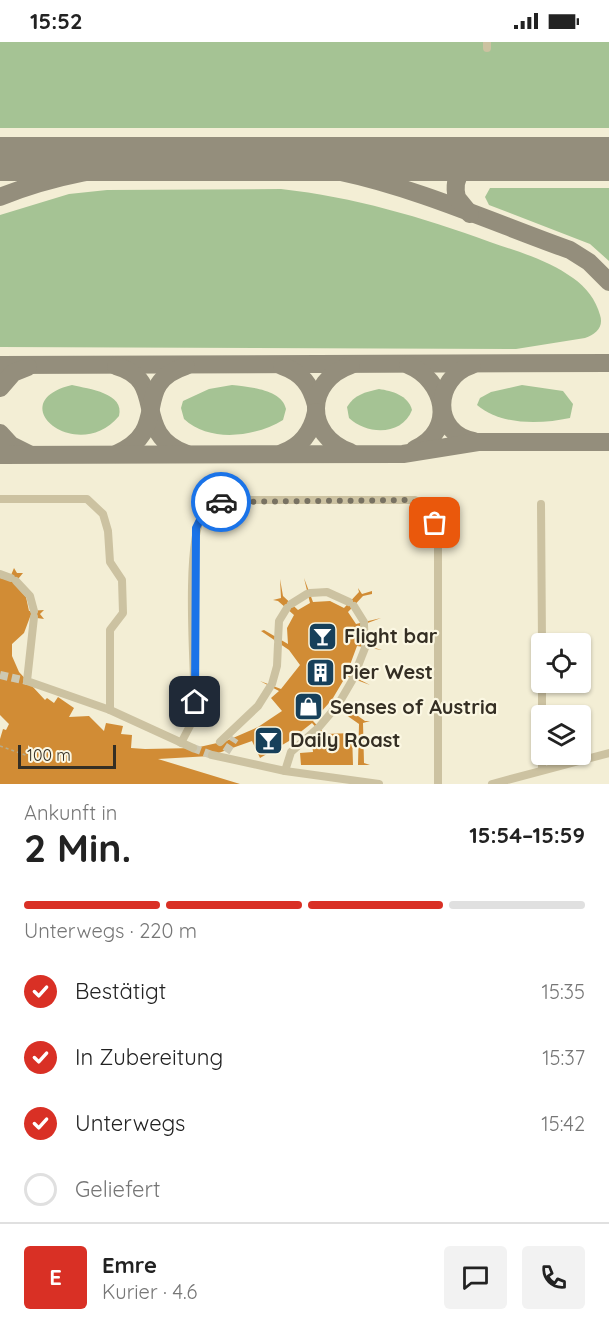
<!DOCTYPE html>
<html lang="de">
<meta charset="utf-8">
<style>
:root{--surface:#fff;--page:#f2f2f2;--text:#222;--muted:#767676;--line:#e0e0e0;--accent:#d93025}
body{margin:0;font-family:Quicksand,sans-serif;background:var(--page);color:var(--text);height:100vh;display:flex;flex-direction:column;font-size:22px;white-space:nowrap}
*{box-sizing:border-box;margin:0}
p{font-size:20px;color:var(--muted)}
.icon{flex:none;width:33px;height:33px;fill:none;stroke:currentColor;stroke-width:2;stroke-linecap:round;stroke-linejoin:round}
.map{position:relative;height:742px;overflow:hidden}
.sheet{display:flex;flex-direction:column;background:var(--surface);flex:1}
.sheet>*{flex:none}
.tools{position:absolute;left:531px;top:591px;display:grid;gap:12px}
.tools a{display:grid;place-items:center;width:60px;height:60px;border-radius:6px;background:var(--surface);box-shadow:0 2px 4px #0004;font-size:30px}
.scale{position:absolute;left:18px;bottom:15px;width:98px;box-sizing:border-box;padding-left:6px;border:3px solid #352f24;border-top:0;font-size:16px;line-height:21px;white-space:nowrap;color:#352f24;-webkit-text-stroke:4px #fbf7e2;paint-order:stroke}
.pin{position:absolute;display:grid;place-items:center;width:51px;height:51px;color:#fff;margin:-26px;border-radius:12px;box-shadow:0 3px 9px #0006}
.courier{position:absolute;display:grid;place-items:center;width:60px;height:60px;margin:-30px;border:4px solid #1a73e8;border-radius:50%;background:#fff;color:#222;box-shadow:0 2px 8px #0007}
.head em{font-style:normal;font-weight:700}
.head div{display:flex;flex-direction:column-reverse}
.head{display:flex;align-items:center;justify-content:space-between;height:102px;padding:0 24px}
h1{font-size:39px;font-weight:700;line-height:45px}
.bar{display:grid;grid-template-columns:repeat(4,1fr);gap:9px 6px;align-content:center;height:72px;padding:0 24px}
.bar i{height:8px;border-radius:4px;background:var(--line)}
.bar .current{background:var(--accent)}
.bar p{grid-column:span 4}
.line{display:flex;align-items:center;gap:15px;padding:0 24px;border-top:2px solid var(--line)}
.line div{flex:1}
.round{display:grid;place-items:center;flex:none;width:63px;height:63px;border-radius:6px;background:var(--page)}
ol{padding:0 24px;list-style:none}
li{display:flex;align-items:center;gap:18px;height:66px}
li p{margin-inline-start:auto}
li .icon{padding:6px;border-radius:50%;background:var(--accent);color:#fff;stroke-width:4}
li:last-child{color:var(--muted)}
li i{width:33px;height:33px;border:3px solid var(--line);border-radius:50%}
.status{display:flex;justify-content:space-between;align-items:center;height:42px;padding:0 30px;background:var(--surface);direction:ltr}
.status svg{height:16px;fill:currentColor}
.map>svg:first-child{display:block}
.green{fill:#a5c394}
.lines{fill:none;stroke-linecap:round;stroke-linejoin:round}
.taxiway{stroke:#948e7c;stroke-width:18}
.runway{stroke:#948e7c;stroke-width:44}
.building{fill:#d18c35}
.minor-tunnel{stroke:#cdc8b2;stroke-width:8;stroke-dasharray:8 4;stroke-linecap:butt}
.path{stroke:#b7ac8b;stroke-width:1.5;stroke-dasharray:3 3;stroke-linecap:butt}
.minor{stroke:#ccc2a1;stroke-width:8}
.done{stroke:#787262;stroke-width:6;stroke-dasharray:0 10.8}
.route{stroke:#1a73e8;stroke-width:8}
.labels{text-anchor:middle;stroke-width:4.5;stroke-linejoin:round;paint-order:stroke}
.poi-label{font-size:20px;font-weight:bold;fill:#352f24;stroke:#fbf7e2;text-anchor:start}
</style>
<div class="status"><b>15:52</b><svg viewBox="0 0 49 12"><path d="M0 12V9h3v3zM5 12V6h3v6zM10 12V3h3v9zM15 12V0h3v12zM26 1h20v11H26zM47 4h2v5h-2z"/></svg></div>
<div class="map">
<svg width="609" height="742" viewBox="0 0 609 742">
<rect width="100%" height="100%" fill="#f3eed5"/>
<g class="green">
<rect x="0" y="0" width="609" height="86"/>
<path d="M 490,146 L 609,146 L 609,219 L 590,202 L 489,163 L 485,155 Z"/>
<path d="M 281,147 C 354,155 421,175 490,200 C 519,210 548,218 573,236 C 586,245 596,258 600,273 C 604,285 596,292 585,296 L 516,307 L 0,305 L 0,173 L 69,152 L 107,148 Z"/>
<path d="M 72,343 C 89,347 125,351 119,374 C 77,424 0,360 72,343 Z"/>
<path d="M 232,343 C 249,345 282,347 286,367 L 283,378 C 255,395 210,401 184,377 L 181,366 L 183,359 L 209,347 Z"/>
<path d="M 522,343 L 563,349 L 573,362 L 570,376 C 542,382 501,384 477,363 L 480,356 L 491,350 Z"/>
<path d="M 379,347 C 392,349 408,353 412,368 C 402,394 367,393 349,376 L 347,365 C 354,353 365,350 379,347 Z"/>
</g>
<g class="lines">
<g class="taxiway">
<path d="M 242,117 C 275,120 309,123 341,130 C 417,146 497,182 570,208 L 589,220 L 609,240"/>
<path d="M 0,155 C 62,130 114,125 179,117"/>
<path d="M 470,172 L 457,156 C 451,133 466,119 488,117"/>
<path d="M 0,323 L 609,321"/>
<path d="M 408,323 C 445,338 457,388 415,407"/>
<path d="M 472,323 C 433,336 431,391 474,399"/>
<path d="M 116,324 C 170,339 129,391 187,412"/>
<path d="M 282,324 C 302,331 311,343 316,363"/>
<path d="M 0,346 L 13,331 L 28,325"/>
<path d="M 0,391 L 11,403 L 29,412"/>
<path d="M 350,410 C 304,393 305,339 351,323"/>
<path d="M 282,411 C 302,404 312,390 316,370"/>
<path d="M 116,412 C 174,387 128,343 186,324"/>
<path d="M 0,413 L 403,412 L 478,400 L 609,400"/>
</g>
<path class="runway" d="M 0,117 L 609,117"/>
</g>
<path class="building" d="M 14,526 L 17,531 L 23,531 L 14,542 L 26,555 L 29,569 L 44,568 L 40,572 L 44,577 L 30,575 L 24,591 L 12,602 L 12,614 L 19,630 L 45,658 L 47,656 L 54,661 L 58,655 L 74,666 L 69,675 L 89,674 L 104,689 L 106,681 L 123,684 L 121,692 L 132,693 L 131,706 L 145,707 L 195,706 L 226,699 L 258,685 L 282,669 L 271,656 L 279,649 L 260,639 L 281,647 L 300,623 L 289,608 L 261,589 L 264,588 L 288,602 L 287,586 L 294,573 L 278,559 L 273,558 L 281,556 L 280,537 L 283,554 L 298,568 L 310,561 L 304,536 L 313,560 L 330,559 L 344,566 L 359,550 L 358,546 L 362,552 L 372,549 L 372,552 L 363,554 L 348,570 L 356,582 L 381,576 L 357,585 L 357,601 L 382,608 L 357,604 L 347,631 L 370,643 L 346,634 L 333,656 L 365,679 L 370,679 L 363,681 L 364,721 L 370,723 L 358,723 L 359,682 L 329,661 L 313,679 L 325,692 L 352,691 L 353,723 L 301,723 L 300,711 L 313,710 L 312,700 L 323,700 L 320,694 L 323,693 L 312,681 L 289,699 L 260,716 L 252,699 L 210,714 L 158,717 L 240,742 L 0,742 L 0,697 L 3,687 L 6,688 L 9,682 L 0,673 L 0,536 L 9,538 Z"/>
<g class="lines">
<g class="minor-tunnel">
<path d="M 0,633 L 27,639"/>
<path d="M 193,706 L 212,713"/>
<path d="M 226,710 L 235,696"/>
</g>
<path class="path" d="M 0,704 L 28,714"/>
<g class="minor">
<path d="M 487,0 L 487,6"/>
<path d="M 0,457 L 87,457 L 103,472 L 108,489 L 110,520 L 122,538 L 123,571 L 110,588 L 110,668"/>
<path d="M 541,462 L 542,602"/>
<path d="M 0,532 L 11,536"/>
<path d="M 16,539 L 30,554 L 34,569"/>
<path d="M 310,551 L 327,550 L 349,560"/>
<path d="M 291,562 L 307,552"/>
<path d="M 354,564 L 364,580"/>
<path d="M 34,575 L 27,639 L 110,668 L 193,706"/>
<path d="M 364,583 L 365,603"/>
<path d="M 278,598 L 279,579 L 287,566"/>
<path d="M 354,634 L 365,606"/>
<path d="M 272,642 L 277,624 L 278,602"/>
<path d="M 339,661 L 353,637"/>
<path d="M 542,674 L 542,640"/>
<path d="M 319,685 L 336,665"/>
<path d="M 220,700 L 258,664 L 270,645"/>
<path d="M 181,701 L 193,678 L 195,661 C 194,623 185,499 203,472 C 209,463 221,460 231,458 L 415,458 L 429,468 L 438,493 L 438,742"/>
<path d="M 212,713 L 285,729 L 379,742"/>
<path d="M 542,728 L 542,712"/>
<path d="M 285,729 L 291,710 L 317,687"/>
<path d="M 492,742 L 609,711"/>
</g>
</g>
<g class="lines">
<path class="done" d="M 221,460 L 410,458 L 427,465 L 435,481"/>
<path class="route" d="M 195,660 L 196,486 L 204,470 L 221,460"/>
</g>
<defs>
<symbol id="bar-square" viewBox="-11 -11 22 22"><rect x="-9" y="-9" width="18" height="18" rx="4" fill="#17405a" stroke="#fbf7e2"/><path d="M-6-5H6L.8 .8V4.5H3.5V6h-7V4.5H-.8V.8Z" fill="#fff"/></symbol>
<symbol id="building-square" viewBox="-11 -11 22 22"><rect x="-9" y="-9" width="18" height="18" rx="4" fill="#17405a" stroke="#fbf7e2"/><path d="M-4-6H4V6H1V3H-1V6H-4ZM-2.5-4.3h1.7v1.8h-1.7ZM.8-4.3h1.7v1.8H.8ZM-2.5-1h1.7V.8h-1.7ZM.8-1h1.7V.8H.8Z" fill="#fff"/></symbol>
<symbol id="shop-square" viewBox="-11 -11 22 22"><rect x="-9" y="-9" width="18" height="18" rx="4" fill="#17405a" stroke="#fbf7e2"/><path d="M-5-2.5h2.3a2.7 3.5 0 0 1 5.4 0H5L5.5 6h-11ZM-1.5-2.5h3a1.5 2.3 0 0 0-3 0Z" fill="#fff"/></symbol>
</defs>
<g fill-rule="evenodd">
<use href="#bar-square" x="306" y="578" width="33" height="33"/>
<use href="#building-square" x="304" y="614" width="33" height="33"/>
<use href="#shop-square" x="292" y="648" width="33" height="33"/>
<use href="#bar-square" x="252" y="682" width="33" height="33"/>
</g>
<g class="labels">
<g class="poi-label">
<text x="344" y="601">Flight bar</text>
<text x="342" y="637">Pier West</text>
<text x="330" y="672">Senses of Austria</text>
<text x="290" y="705">Daily Roast</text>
</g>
</g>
</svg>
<div class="tools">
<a><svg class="icon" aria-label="locate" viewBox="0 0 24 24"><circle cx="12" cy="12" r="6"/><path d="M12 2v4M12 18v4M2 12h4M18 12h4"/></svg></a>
<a><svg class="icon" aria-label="layers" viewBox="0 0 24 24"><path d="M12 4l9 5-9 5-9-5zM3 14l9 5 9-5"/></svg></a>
</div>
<div class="scale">100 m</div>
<div class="pin" style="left:435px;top:481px;background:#ea580c"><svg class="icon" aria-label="bag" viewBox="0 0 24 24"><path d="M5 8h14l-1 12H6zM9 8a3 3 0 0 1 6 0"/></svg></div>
<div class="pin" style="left:195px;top:660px;background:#1f2937"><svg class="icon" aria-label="home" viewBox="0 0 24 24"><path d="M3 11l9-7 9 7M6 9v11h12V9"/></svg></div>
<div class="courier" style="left:221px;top:460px"><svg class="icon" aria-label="car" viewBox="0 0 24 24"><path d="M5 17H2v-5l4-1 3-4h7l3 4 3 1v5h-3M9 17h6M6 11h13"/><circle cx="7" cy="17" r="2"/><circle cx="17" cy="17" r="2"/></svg></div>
</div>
<section class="sheet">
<div class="head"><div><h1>2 Min.</h1><p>Ankunft in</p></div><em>15:54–15:59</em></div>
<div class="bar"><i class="current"></i><i class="current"></i><i class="current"></i><i></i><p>Unterwegs · 220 m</p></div>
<ol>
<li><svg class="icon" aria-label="check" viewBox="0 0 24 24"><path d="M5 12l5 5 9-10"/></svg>Bestätigt<p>15:35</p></li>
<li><svg class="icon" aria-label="check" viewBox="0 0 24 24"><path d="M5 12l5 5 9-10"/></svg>In Zubereitung<p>15:37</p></li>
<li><svg class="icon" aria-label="check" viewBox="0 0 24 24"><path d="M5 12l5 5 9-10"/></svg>Unterwegs<p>15:42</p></li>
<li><i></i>Geliefert</li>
</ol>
<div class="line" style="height:108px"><b class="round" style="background:var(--accent);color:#fff">E</b><div><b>Emre</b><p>Kurier · 4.6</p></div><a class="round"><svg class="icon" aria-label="chat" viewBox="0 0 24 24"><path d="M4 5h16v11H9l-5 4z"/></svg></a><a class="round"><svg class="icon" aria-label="phone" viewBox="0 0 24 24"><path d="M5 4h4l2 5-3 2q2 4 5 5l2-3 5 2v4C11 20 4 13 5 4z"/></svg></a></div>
</section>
